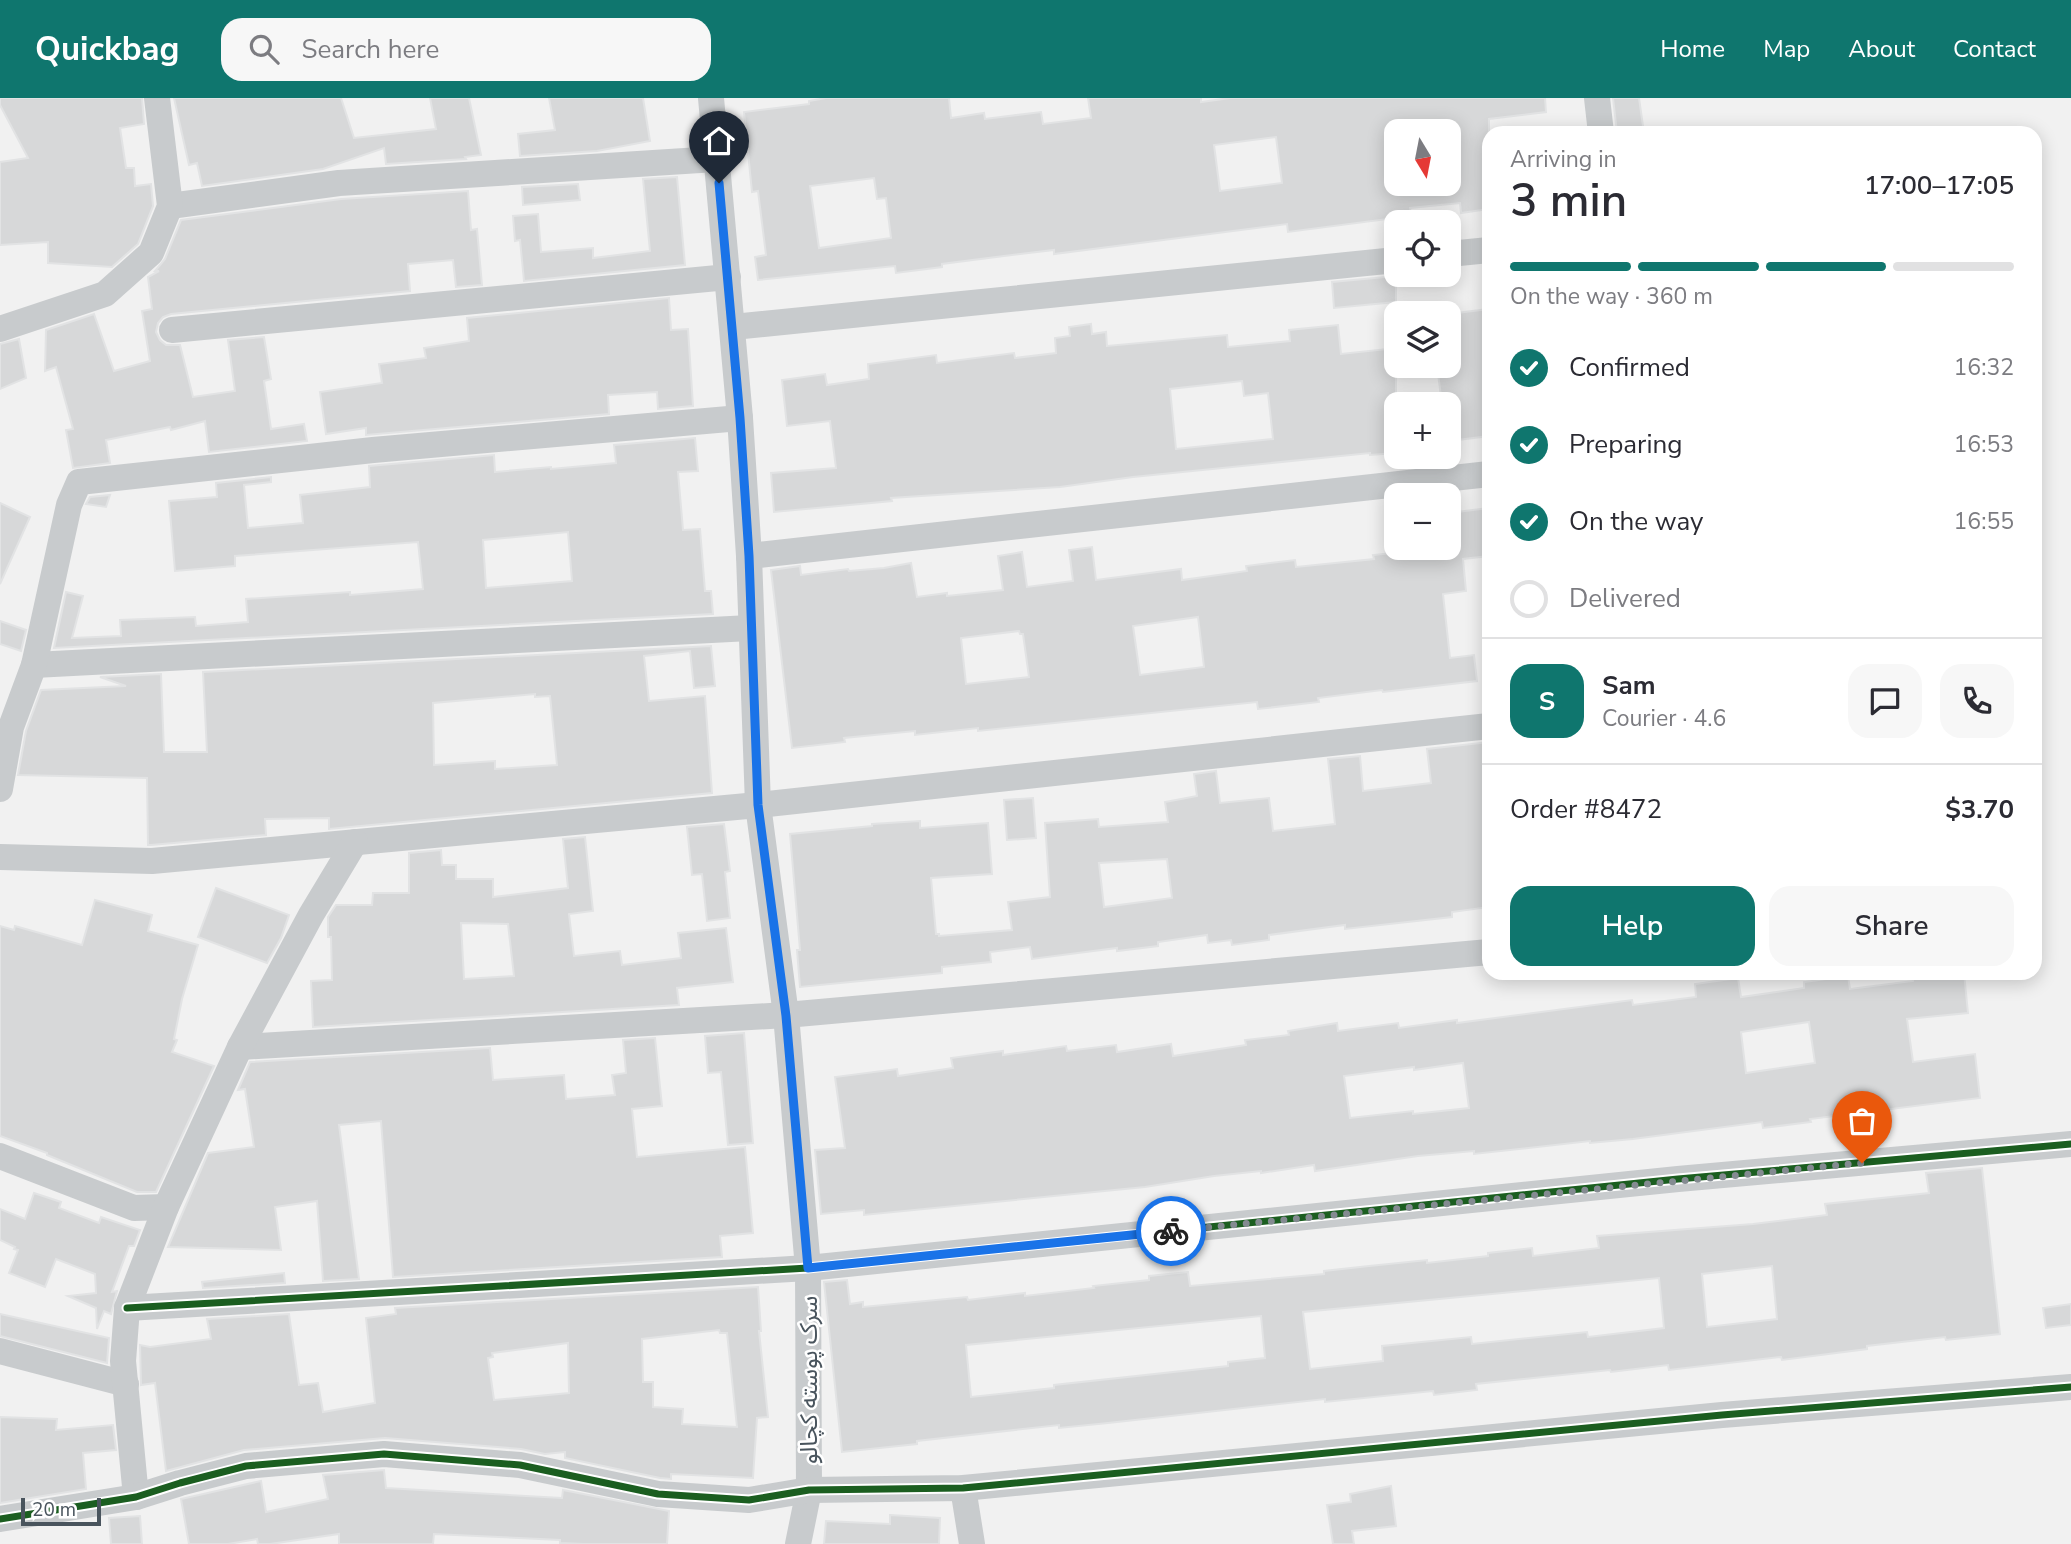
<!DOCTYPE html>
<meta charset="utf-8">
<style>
:root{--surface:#fff;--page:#f7f7f7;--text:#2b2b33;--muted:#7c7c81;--line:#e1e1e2;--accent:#0f766e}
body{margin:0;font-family:"Nunito Sans","Noto Sans Arabic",sans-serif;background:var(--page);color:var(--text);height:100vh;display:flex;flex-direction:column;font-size:26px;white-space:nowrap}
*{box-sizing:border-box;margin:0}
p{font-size:23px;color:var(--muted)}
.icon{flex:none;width:38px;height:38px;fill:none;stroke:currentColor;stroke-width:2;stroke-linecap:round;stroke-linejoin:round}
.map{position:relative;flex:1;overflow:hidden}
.drawer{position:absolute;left:1482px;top:28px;width:560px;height:854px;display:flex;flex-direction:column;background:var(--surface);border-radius:21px;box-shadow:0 4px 18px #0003}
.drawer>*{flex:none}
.needle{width:46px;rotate:170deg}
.tools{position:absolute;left:1384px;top:21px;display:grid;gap:14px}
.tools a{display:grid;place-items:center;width:77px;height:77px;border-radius:14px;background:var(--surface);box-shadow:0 4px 18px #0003;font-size:35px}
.scale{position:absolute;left:21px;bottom:18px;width:80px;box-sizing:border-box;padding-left:7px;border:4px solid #49545d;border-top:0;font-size:19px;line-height:24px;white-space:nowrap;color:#49545d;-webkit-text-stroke:5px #fff;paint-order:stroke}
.pin{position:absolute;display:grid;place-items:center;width:60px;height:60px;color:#fff;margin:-72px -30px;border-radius:50% 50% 50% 0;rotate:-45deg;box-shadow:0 0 7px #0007}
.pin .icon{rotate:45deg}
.courier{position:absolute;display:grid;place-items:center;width:70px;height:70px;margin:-35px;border:5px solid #1a73e8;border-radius:50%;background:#fff;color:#222;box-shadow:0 2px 9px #0007}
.summary em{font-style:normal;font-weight:600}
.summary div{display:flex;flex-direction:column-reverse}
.summary{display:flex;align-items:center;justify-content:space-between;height:119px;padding:0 28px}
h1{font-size:46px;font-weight:600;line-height:52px}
.bar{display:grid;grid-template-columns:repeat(4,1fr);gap:10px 7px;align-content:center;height:84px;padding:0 28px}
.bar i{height:9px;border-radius:5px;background:var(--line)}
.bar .active{background:var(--accent)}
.bar p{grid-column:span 4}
.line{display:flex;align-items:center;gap:18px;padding:0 28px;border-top:2px solid var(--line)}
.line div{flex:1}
.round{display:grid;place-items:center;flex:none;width:74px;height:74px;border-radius:21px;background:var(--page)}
ol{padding:0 28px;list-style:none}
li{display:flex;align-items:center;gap:21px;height:77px}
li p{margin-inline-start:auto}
li .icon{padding:7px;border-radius:50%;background:var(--accent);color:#fff;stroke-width:4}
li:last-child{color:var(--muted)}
li i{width:38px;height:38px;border:4px solid var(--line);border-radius:50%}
.action{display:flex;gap:14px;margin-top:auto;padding:14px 28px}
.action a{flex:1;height:80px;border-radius:21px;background:var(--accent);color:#fff;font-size:28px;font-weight:600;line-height:80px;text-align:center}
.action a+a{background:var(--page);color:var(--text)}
header{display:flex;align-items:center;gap:42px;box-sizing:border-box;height:98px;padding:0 35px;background:var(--accent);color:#fff}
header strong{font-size:33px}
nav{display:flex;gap:38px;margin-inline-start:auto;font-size:24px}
.search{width:490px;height:63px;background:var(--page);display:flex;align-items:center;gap:18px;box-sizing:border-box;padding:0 24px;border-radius:21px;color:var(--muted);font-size:26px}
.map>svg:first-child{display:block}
.building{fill:#d7d8d9;stroke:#e2e3e4;stroke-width:2;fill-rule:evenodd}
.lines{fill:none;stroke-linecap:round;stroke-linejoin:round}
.minor{stroke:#c8cbcd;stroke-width:26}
.cycleway-casing{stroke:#fff;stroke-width:11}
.cycleway{stroke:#1b5e20;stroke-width:7}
.done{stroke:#848b91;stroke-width:7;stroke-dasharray:0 12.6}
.route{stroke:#1a73e8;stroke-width:9}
.labels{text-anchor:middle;stroke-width:5;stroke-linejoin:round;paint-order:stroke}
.street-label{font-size:24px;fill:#49545d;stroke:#fff}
</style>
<header>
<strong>Quickbag</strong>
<div class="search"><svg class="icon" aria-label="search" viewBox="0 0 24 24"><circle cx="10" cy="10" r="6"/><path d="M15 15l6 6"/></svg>Search here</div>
<nav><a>Home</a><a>Map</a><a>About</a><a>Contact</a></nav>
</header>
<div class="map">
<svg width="2071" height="1446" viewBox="0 0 2071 1446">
<rect width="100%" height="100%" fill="#f1f1f1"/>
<g class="building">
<path d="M 0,0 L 142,0 L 144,26 L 120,30 L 126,70 L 134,70 L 135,88 L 151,86 L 153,108 L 138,146 L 112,169 L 48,165 L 48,144 L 0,147 L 0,64 L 28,60 L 0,7 Z"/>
<path d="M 174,0 L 341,0 L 354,40 L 436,31 L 430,0 L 469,0 L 481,57 L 465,59 L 466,61 L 386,66 L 384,50 L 323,71 L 202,88 L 197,65 L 189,67 Z"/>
<path d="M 549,0 L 643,0 L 650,43 L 597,53 L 520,58 L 518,36 L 555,32 Z"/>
<path d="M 826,0 L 949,0 L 951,20 L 984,15 L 985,21 L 1041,14 L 1043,26 L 1091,20 L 1088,0 L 1201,0 L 1201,4 L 1230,0 L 1545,0 L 1546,14 L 1489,21 L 1489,111 L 1461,115 L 1460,105 L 1410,110 L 1411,118 L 1288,134 L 1287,126 L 1054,156 L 1054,152 L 1004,158 L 942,166 L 942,169 L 896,175 L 895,168 L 758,182 L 755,159 L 766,157 L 758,93 L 752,94 L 744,14 L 809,6 L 809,3 ZM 1449,22 L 1458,86 L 1396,86 L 1396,29 ZM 1276,39 L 1282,85 L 1220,93 L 1214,47 ZM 874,80 L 877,101 L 886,100 L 891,140 L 819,150 L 810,88 Z"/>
<path d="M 1613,0 L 1639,0 L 1644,35 L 1617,35 Z"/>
<path d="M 677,79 L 685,167 L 524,183 L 520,142 L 515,143 L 513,118 L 538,116 L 541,154 L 593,150 L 593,160 L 650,153 L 643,81 Z"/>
<path d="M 578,86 L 580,102 L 523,107 L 522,89 Z"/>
<path d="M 468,93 L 471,132 L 477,131 L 482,187 L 456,189 L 453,162 L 408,166 L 410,193 L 171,216 L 163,219 L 158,225 L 156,234 L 160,242 L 166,247 L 180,247 L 193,299 L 235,293 L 228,242 L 264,239 L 271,281 L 264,283 L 271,331 L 304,326 L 307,343 L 209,354 L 205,323 L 171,332 L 170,329 L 106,342 L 110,365 L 73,370 L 66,332 L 73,331 L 56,269 L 45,273 L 46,232 L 94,216 L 114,273 L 150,263 L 142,213 L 152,211 L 148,179 L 159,173 L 155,173 L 165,161 L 181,122 L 341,101 Z"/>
<path d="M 1396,178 L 1396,204 L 1334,210 L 1332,184 Z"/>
<path d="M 669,200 L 671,232 L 688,231 L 693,308 L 658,311 L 657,294 L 608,297 L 609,316 L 366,337 L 366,330 L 326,336 L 320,294 L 382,285 L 379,266 L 426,260 L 424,250 L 469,243 L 467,220 Z"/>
<path d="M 1489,211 L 1489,338 L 1449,343 L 1449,306 L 1442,306 L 1437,268 L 1449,268 L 1449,216 Z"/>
<path d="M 1091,226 L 1092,236 L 1106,234 L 1107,248 L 1227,237 L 1228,249 L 1290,243 L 1289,232 L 1338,227 L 1341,256 L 1396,250 L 1396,355 L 1370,357 L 1370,355 L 1133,379 L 1060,389 L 891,400 L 892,403 L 774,414 L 771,375 L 836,370 L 830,323 L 787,328 L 782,282 L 825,276 L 827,287 L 869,281 L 868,266 L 936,257 L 937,265 L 1014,255 L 1015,260 L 1056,255 L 1055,240 L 1070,238 L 1069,229 ZM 1242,283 L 1244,298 L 1268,295 L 1273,341 L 1176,351 L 1170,291 Z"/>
<path d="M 19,241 L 26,280 L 0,291 L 0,246 Z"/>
<path d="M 695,340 L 698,373 L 678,374 L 683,432 L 700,431 L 705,493 L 711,493 L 713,516 L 54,550 L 66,494 L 83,498 L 72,540 L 121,538 L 120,522 L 195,519 L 196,528 L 248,524 L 246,501 L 350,494 L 350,497 L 423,491 L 418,444 L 235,458 L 235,468 L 175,473 L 169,403 L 217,399 L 216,385 L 271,379 L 271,384 L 244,387 L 248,430 L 303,425 L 300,397 L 370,389 L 369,368 L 494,357 L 495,374 L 551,369 L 551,371 L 616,365 L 614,347 ZM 568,434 L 572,483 L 486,490 L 483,442 Z"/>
<path d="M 110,397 L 106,409 L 86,406 L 90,399 Z"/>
<path d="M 0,405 L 30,419 L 0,486 Z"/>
<path d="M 1489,410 L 1489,458 L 1463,461 L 1466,493 L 1443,496 L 1450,560 L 1474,557 L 1477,583 L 1383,594 L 1382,592 L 1318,600 L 1319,604 L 1258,611 L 1257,604 L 978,633 L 978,630 L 915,637 L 915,633 L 844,640 L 845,644 L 792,650 L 771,472 L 800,468 L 801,477 L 848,471 L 849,473 L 884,470 L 911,465 L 917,499 L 947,495 L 947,498 L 1003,492 L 998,458 L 1022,454 L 1027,489 L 1073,483 L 1069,452 L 1092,449 L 1096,482 L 1181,471 L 1182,482 L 1247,473 L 1246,468 L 1295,462 L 1296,469 L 1374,461 L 1373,457 L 1411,453 L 1411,450 L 1449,450 L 1449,415 ZM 1198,519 L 1204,569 L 1140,577 L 1133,528 ZM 1019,533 L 1020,536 L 1023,536 L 1029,579 L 966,586 L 961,540 Z"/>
<path d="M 0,523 L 26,532 L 21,553 L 0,546 Z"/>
<path d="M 711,548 L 715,588 L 694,590 L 690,553 L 644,558 L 649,603 L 705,598 L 712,695 L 329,731 L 329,720 L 265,721 L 266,737 L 151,747 L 148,747 L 147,680 L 18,677 L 26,633 L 41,592 L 126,588 L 100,579 L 161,576 L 164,654 L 207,654 L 203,574 ZM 535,596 L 535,599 L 550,598 L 557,667 L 495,671 L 495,663 L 434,667 L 433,605 Z"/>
<path d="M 1489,644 L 1489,809 L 1452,814 L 1452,819 L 1345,831 L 1345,827 L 1269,837 L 1269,842 L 1232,847 L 1231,842 L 1208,845 L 1207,837 L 1158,844 L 1158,848 L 1117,853 L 1117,850 L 1032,861 L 1030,849 L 990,854 L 991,864 L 942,869 L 942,875 L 800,889 L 797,852 L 800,852 L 790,736 L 872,728 L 872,726 L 920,723 L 920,730 L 988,725 L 992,776 L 931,780 L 936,836 L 939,836 L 939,838 L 1012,832 L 1008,804 L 1050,799 L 1045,725 L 1098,721 L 1099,729 L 1168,724 L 1165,704 L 1197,698 L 1194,676 L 1216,673 L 1220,705 L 1269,700 L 1273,733 L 1335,726 L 1328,661 L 1360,658 L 1363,693 L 1431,685 L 1427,651 ZM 1167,761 L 1172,800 L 1104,809 L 1099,765 Z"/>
<path d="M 1033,700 L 1036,740 L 1007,742 L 1004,702 Z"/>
<path d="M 724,726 L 730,773 L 725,774 L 730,820 L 707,823 L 702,776 L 692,777 L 687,729 Z"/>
<path d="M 585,739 L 593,813 L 569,816 L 574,858 L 620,853 L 622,867 L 681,860 L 678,835 L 726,830 L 733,884 L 677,890 L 679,907 L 313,929 L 311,883 L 332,882 L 331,839 L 328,839 L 328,819 L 336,807 L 372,807 L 373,795 L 409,795 L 409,755 L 441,752 L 442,767 L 456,767 L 456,781 L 493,781 L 493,799 L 568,790 L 563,741 ZM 461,825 L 508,826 L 514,878 L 464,881 Z"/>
<path d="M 216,790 L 289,817 L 281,840 L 267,865 L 198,839 Z"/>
<path d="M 95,802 L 152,817 L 148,833 L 198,847 L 182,901 L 174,941 L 177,942 L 172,954 L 214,968 L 156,1094 L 137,1094 L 47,1057 L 47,1055 L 0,1038 L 0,828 L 14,832 L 15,828 L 82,847 Z"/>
<path d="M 1912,875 L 1964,875 L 1968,915 L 1907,921 L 1913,964 L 1975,956 L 1980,1000 L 1810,1021 L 1811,1024 L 1763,1030 L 1762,1024 L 1633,1041 L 1590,1045 L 1590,1043 L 1474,1056 L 1474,1053 L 1418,1058 L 1315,1073 L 1314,1067 L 1261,1075 L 1261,1073 L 1214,1078 L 1145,1089 L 864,1117 L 864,1112 L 821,1116 L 815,1052 L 845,1050 L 835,979 L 897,971 L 898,978 L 953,970 L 951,960 L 1003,953 L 1003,957 L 1066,948 L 1067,953 L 1116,947 L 1117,954 L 1171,946 L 1173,958 L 1246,947 L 1245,942 L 1289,937 L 1288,933 L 1337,925 L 1338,933 L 1398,925 L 1399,930 L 1457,922 L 1457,925 L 1632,902 L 1633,907 L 1696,899 L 1695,886 L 1738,880 L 1741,899 L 1804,890 L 1804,884 L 1848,878 L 1850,891 L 1913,883 ZM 1809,924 L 1815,965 L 1746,975 L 1741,934 ZM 1463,965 L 1469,1010 L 1413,1016 L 1413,1013 L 1350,1020 L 1344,978 L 1414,969 L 1414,972 Z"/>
<path d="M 744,935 L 753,1045 L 728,1047 L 721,974 L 708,975 L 705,938 Z"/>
<path d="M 655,940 L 662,1008 L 632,1011 L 637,1059 L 745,1049 L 753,1135 L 720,1138 L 722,1159 L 393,1179 L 381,1023 L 339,1027 L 359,1181 L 323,1183 L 317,1103 L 275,1109 L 281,1152 L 168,1149 L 208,1055 L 254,1049 L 245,991 L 238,992 L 250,964 L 490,950 L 493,982 L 564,977 L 566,1001 L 615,997 L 612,977 L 626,975 L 623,942 Z"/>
<path d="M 1982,1070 L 2000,1236 L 1946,1242 L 1945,1239 L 1867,1248 L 1867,1251 L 1782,1262 L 1781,1259 L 1669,1272 L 1668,1267 L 1611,1274 L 1610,1272 L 1476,1286 L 1477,1292 L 1434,1297 L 1433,1293 L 1325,1304 L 1325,1301 L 1108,1325 L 1059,1330 L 1059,1327 L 917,1343 L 917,1346 L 842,1354 L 824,1184 L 847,1182 L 850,1206 L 863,1204 L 863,1209 L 967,1199 L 968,1202 L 1025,1195 L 1025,1198 L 1094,1190 L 1093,1188 L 1149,1182 L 1149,1178 L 1188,1174 L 1190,1188 L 1324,1176 L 1324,1173 L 1369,1168 L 1427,1162 L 1427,1165 L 1488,1158 L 1488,1155 L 1532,1150 L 1533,1158 L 1599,1150 L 1597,1138 L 1753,1126 L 1827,1117 L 1825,1106 L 1929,1095 L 1926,1075 ZM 1772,1168 L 1777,1221 L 1707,1229 L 1702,1176 ZM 1659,1180 L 1664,1230 L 1588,1239 L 1587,1234 L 1472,1246 L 1471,1239 L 1382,1248 L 1383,1263 L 1310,1271 L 1303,1214 ZM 1261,1218 L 1265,1260 L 1228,1264 L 1228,1268 L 1054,1287 L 1054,1290 L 971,1299 L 966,1247 Z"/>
<path d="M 34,1095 L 61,1104 L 59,1110 L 99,1125 L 101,1119 L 140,1132 L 134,1148 L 129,1148 L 112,1194 L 117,1193 L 111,1216 L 104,1213 L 97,1231 L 96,1210 L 68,1198 L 96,1195 L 95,1176 L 56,1161 L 45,1189 L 9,1175 L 18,1152 L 14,1151 L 15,1149 L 0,1142 L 0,1111 L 25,1121 Z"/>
<path d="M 284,1175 L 285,1185 L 203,1190 L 202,1184 Z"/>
<path d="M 758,1189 L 761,1233 L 759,1233 L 768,1319 L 757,1320 L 753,1380 L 671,1376 L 671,1381 L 660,1380 L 565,1360 L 565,1354 L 545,1356 L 521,1351 L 385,1340 L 244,1352 L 166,1373 L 155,1285 L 141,1287 L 140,1247 L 150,1249 L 211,1241 L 207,1221 L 289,1216 L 299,1287 L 318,1285 L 323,1314 L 375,1305 L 366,1220 L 396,1216 L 395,1210 ZM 719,1232 L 720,1235 L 727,1235 L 737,1329 L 682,1326 L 683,1311 L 653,1309 L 653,1284 L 643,1284 L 642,1241 ZM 568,1245 L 569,1295 L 494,1302 L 488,1260 L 493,1259 L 492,1255 Z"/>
<path d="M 2071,1206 L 2071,1227 L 2046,1230 L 2043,1210 Z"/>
<path d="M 0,1216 L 109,1240 L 107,1265 L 0,1238 Z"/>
<path d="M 0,1319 L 57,1321 L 56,1332 L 113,1327 L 116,1352 L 83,1355 L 86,1391 L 0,1405 Z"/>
<path d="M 384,1372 L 386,1390 L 562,1400 L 563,1392 L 669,1413 L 667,1446 L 584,1446 L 560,1445 L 560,1442 L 434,1436 L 433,1446 L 339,1446 L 339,1436 L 270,1446 L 258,1446 L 257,1441 L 228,1446 L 189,1446 L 181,1401 L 261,1383 L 266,1414 L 328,1401 L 323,1377 Z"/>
<path d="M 1391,1388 L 1396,1428 L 1352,1433 L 1354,1446 L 1333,1446 L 1327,1407 L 1351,1404 L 1350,1396 Z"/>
<path d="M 890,1417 L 940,1420 L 939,1446 L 824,1446 L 826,1423 L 890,1426 Z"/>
<path d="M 140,1418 L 142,1446 L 111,1446 L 109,1420 Z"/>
</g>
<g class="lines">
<g class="minor">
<path d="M 711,0 L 740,320 L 749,458 L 758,707 L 786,917 L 808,1170 L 809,1392 L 798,1446"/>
<path d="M 1597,0 L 1601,35"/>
<path d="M 170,108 L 339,85 L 716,61"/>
<path d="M 1449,156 L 1489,152"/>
<path d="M 733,229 L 1396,162"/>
<path d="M 0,231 L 105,196 L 151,155 L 170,108 L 157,0"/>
<path d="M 172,232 L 728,179"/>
<path d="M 749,458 L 1489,376"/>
<path d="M 34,567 L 750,530"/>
<path d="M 0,691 L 11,629 L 34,567 L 69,407 L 79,384 L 373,352 L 740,320"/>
<path d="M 0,759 L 152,763 L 758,707 L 1489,628"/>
<path d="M 240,949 L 786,917 L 1489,854"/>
<path d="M 0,1058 L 134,1110 L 166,1109"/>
<path d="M 127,1210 L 808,1170 L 1678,1081 L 2071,1046"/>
<path d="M 0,1253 L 126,1286"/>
<path d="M 963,1390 L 972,1446"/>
<path d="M 136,1399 L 123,1263 L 127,1210 L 166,1109 L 240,949 L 311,817 L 355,744"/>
<path d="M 0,1421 L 136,1399 L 180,1385 L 246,1368 L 384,1356 L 520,1367 L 658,1396 L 749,1402 L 809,1392 L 963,1390 L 1722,1317 L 2071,1289"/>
</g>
<defs>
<g id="cycleway">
<path d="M 127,1210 L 808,1170 L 1678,1081 L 2071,1046"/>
<path d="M 0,1421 L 136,1399 L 180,1385 L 246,1368 L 384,1356 L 520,1367 L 658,1396 L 749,1402 L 809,1392 L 963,1390 L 1722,1317 L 2071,1289"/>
</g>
</defs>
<use href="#cycleway" class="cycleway-casing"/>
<use href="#cycleway" class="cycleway"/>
</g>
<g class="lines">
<path class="done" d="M 1171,1133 L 1862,1065"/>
<path class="route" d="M 719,85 L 740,320 L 749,458 L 758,707 L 786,918 L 808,1170 L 1171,1133"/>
</g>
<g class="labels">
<g class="street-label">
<text transform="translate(809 1282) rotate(-90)" y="8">سرک پوسته کچالو</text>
</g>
</g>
</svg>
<div class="tools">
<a><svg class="needle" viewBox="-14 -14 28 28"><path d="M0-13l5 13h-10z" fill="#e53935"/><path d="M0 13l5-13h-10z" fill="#7c7c81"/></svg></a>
<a><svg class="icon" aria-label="locate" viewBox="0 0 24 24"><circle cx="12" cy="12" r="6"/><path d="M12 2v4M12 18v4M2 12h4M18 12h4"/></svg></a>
<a><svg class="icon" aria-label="layers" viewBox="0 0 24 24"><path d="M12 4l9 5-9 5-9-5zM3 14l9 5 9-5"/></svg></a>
<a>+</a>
<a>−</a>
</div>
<div class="scale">20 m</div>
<div class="pin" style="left:1862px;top:1065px;background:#ea580c"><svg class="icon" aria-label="bag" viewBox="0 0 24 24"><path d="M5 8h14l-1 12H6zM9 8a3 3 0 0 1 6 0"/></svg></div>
<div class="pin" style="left:719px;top:85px;background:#1f2937"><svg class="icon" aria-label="home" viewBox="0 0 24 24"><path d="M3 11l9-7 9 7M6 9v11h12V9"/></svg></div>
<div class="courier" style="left:1171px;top:1133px"><svg class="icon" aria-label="bike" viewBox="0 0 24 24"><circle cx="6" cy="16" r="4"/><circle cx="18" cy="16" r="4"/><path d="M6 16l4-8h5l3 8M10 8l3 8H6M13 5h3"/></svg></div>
<section class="drawer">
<div class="summary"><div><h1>3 min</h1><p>Arriving in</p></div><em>17:00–17:05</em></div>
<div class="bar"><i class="active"></i><i class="active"></i><i class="active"></i><i></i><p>On the way · 360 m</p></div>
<ol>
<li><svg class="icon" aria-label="check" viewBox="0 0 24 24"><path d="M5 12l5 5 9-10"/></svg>Confirmed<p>16:32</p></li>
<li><svg class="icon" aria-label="check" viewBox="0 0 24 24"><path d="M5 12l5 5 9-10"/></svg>Preparing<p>16:53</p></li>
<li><svg class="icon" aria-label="check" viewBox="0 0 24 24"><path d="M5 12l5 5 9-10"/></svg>On the way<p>16:55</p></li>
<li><i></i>Delivered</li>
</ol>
<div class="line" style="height:126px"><b class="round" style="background:var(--accent);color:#fff">S</b><div><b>Sam</b><p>Courier · 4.6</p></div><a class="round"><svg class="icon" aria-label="chat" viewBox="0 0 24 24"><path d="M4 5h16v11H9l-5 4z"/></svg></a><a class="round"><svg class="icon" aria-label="phone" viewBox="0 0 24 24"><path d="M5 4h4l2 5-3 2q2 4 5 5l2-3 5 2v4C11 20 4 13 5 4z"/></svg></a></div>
<div class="line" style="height:91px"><div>Order #8472</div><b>$3.70</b></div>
<div class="action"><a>Help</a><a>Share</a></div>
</section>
</div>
